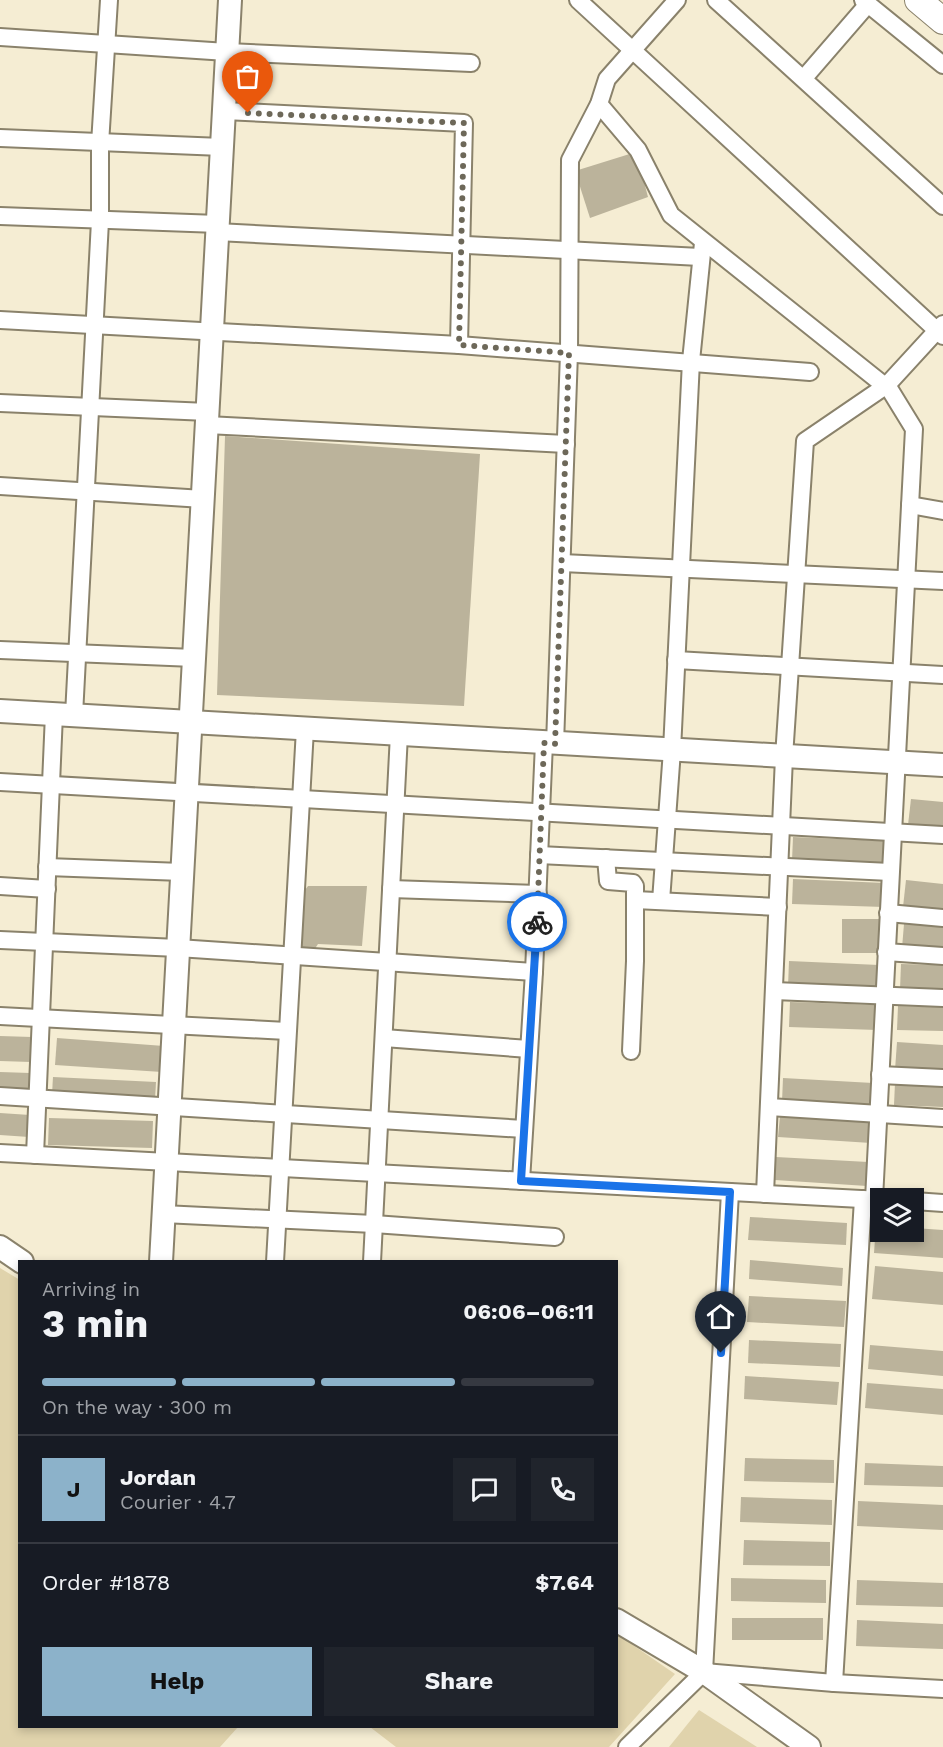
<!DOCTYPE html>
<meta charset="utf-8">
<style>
:root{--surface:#171b24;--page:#20242c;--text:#f1f3f6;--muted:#9ea1a6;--line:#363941;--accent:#8cb2ca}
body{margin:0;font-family:"Work Sans",sans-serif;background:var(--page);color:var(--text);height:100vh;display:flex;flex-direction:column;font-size:22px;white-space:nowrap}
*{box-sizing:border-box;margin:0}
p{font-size:20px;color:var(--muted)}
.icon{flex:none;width:33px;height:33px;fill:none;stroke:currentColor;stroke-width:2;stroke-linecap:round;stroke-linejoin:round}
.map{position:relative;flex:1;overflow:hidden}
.details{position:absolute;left:18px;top:1260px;width:600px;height:468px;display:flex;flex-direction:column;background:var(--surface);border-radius:0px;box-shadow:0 3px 9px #0003}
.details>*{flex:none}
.fabs{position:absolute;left:870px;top:1188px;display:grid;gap:12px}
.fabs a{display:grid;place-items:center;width:54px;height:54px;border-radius:0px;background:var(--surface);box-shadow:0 3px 9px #0003;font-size:30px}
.pin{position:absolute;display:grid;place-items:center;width:51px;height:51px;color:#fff;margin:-62px -26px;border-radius:50% 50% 50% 0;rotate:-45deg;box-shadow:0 0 6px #0007}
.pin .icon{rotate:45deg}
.courier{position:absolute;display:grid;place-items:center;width:60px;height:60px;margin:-30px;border:4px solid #1a73e8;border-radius:50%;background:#fff;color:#222;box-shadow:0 2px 8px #0007}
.summary em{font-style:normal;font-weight:700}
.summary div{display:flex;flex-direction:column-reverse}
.summary{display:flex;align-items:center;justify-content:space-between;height:102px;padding:0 24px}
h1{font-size:39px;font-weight:700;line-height:45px}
.bar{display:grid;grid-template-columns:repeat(4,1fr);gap:9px 6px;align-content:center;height:72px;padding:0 24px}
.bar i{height:8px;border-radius:4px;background:var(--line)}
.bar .active{background:var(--accent)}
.bar p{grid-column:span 4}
.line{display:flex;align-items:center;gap:15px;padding:0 24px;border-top:2px solid var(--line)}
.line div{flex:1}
.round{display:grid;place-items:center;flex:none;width:63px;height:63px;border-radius:0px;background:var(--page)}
.cta{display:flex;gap:12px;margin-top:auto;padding:12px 24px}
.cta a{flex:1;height:69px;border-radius:0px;background:var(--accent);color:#111;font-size:24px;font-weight:700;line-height:69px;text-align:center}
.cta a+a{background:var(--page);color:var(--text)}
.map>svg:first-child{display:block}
.green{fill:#e0d3ac}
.building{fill:#bbb39b}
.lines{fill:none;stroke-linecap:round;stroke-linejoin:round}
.street-casing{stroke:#8a826b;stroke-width:20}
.secondary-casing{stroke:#8a826b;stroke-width:26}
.primary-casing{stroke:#8a826b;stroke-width:28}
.street{stroke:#fff;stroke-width:16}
.secondary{stroke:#fff;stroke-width:22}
.primary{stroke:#fff;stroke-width:26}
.done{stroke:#6d6859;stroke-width:6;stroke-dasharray:0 10.8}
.route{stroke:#1a73e8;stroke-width:8}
</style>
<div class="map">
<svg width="943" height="1747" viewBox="0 0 943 1747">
<rect width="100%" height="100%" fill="#f5edd3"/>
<g class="green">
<path d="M 0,1268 L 20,1280 L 20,1726 L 238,1727 L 220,1747 L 0,1747 Z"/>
<path d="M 617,1634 L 675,1674 L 609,1747 L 396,1747 L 370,1727 L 616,1726 Z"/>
<path d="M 699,1710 L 757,1747 L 669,1747 Z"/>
</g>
<g class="building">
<path d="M 636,152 L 648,197 L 590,218 L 575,171 Z"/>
<path d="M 225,436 L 480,454 L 464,706 L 217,695 Z"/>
<path d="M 911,799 L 943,802 L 943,828 L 908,825 Z"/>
<path d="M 793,837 L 887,841 L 886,866 L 792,861 Z"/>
<path d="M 793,879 L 885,883 L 884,907 L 792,904 Z"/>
<path d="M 906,880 L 943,884 L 943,911 L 903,907 Z"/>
<path d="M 308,886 L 367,886 L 362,946 L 318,944 L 312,953 L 296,953 L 299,898 Z"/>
<rect x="842" y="919" width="39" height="34"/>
<path d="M 904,924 L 943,926 L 943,951 L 902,948 Z"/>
<path d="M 789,961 L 879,965 L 878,991 L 788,987 Z"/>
<path d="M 901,964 L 943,965 L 943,992 L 900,990 Z"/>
<path d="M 790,1002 L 878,1005 L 877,1030 L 789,1027 Z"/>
<path d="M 898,1006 L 943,1007 L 943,1031 L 897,1030 Z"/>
<path d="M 0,1036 L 32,1037 L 31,1062 L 0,1061 Z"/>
<path d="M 57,1038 L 164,1046 L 162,1072 L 55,1065 Z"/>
<path d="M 897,1042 L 943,1045 L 943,1073 L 895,1070 Z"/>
<path d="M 0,1072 L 30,1073 L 29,1094 L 0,1093 Z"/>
<path d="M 53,1077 L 156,1082 L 155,1100 L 52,1094 Z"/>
<path d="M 783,1078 L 873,1083 L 872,1106 L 782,1102 Z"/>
<path d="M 895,1083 L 943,1085 L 943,1107 L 894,1105 Z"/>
<path d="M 0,1113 L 30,1115 L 29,1137 L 0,1135 Z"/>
<path d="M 780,1116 L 872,1122 L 871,1143 L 778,1137 Z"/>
<path d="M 49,1118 L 153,1121 L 152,1148 L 48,1145 Z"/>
<path d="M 776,1157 L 868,1162 L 867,1186 L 775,1180 Z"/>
<path d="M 750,1217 L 847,1223 L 846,1245 L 748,1240 Z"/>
<path d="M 876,1225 L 880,1226 L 880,1232 L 914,1232 L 914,1228 L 943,1230 L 943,1258 L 874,1253 Z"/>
<path d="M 750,1260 L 843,1268 L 842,1286 L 749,1279 Z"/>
<path d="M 875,1266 L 943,1272 L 943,1305 L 872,1299 Z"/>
<path d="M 749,1296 L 846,1301 L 844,1327 L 747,1322 Z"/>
<path d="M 749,1340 L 841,1344 L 840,1367 L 748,1363 Z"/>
<path d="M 870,1345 L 943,1351 L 943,1376 L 868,1369 Z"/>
<path d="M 745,1376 L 839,1382 L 837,1405 L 744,1399 Z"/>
<path d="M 867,1383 L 943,1389 L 943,1415 L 865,1408 Z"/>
<path d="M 745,1458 L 834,1460 L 834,1483 L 744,1481 Z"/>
<path d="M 865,1463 L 943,1466 L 943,1487 L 864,1485 Z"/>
<path d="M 741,1497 L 832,1500 L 832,1525 L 740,1522 Z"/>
<path d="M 858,1501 L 943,1505 L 943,1530 L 857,1526 Z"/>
<path d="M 744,1540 L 830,1542 L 830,1566 L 743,1565 Z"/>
<path d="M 731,1578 L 826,1580 L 826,1603 L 731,1601 Z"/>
<path d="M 857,1580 L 943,1583 L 943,1607 L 856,1605 Z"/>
<rect x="732" y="1618" width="91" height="22"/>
<path d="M 857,1620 L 943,1624 L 943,1649 L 856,1646 Z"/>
</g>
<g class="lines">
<defs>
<g id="street">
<path d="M 578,0 L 943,336"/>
<path d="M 716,0 L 943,206"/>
<path d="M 863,0 L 943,65"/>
<path d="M 0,37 L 227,52 L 471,63"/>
<path d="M 804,78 L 868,4"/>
<path d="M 599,104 L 638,150 L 671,215 L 885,386"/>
<path d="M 224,111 L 464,123 L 459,345"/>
<path d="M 0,138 L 222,147"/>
<path d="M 0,216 L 218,224"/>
<path d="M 217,232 L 700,257"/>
<path d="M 0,320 L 459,345 L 810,372"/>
<path d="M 0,403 L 208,412"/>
<path d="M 207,425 L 566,444"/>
<path d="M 0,486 L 203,499"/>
<path d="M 910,505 L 943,511"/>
<path d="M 562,563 L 943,581"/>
<path d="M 0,650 L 194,658"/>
<path d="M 676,660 L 943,675"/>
<path d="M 74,715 L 100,221 L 100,144 L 109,0"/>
<path d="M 555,744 L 569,353 L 570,160 L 599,104 L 607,79 L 677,0"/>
<path d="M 0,782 L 943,835"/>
<path d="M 539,855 L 890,872"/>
<path d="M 606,858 L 608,881 L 633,883 L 635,886 L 635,961 L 631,1051"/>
<path d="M 47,867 L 182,872"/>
<path d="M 0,886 L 47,889"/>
<path d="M 391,889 L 538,894"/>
<path d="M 635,900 L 778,907"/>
<path d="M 661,901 L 672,750 L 691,361 L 703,243"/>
<path d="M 888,913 L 943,918"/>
<path d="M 0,940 L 178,948 L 534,972"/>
<path d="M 886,952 L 943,956"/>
<path d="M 774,991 L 943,998"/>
<path d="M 0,1016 L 287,1031"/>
<path d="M 384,1038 L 529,1049"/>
<path d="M 880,1075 L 943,1078"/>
<path d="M 0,1096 L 524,1129"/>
<path d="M 769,1107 L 943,1118"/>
<path d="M 0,1153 L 880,1200"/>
<path d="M 35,1155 L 54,714"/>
<path d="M 521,1181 L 534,972 L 544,743"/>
<path d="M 765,1194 L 784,757 L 805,441 L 887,385 L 943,324"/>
<path d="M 874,1199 L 914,429 L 887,385"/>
<path d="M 914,1201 L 943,1203"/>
<path d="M 163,1214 L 374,1224 L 555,1237"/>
<path d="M 275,1262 L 305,729"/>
<path d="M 372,1262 L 399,734"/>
<path d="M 704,1672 L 730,1192"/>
<path d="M 834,1683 L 863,1199"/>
<path d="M 627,1747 L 704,1672 L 834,1683 L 943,1689"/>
</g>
<g id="secondary">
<path d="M 0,711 L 943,765"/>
<path d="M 0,1247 L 22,1262"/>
<path d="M 161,1262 L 230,0"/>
<path d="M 616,1620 L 704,1672 L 809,1747"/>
</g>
<path id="primary" d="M 918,0 L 943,21"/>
</defs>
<use href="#street" class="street-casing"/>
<use href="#secondary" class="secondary-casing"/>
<use href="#primary" class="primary-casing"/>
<use href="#street" class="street"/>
<use href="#secondary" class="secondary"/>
<use href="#primary" class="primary"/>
</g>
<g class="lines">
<path class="done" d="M 248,113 L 464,123 L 459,345 L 569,353 L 555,744 L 544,743 L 537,922"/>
<path class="route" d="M 537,922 L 521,1181 L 730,1192 L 721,1353"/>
</g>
</svg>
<div class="fabs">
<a><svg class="icon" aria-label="layers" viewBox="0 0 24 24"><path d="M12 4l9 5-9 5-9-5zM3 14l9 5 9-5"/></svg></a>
</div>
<div class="pin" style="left:248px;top:113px;background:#ea580c"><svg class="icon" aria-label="bag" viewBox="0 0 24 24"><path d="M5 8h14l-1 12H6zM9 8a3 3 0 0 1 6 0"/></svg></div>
<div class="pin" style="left:721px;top:1353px;background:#1f2937"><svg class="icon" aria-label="home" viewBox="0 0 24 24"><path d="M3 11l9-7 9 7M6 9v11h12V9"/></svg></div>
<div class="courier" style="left:537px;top:922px"><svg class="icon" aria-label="bike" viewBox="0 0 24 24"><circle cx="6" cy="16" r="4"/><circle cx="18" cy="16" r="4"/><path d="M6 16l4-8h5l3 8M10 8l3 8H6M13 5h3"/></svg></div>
<section class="details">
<div class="summary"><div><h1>3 min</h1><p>Arriving in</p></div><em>06:06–06:11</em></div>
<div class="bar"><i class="active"></i><i class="active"></i><i class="active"></i><i></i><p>On the way · 300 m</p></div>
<div class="line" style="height:108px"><b class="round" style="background:var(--accent);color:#111">J</b><div><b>Jordan</b><p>Courier · 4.7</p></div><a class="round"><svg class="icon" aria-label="chat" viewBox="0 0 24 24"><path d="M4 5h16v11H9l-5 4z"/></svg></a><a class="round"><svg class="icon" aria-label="phone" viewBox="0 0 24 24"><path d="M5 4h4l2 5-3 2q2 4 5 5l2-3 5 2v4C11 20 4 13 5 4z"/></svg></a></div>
<div class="line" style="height:78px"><div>Order #1878</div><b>$7.64</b></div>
<div class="cta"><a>Help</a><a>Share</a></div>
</section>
</div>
